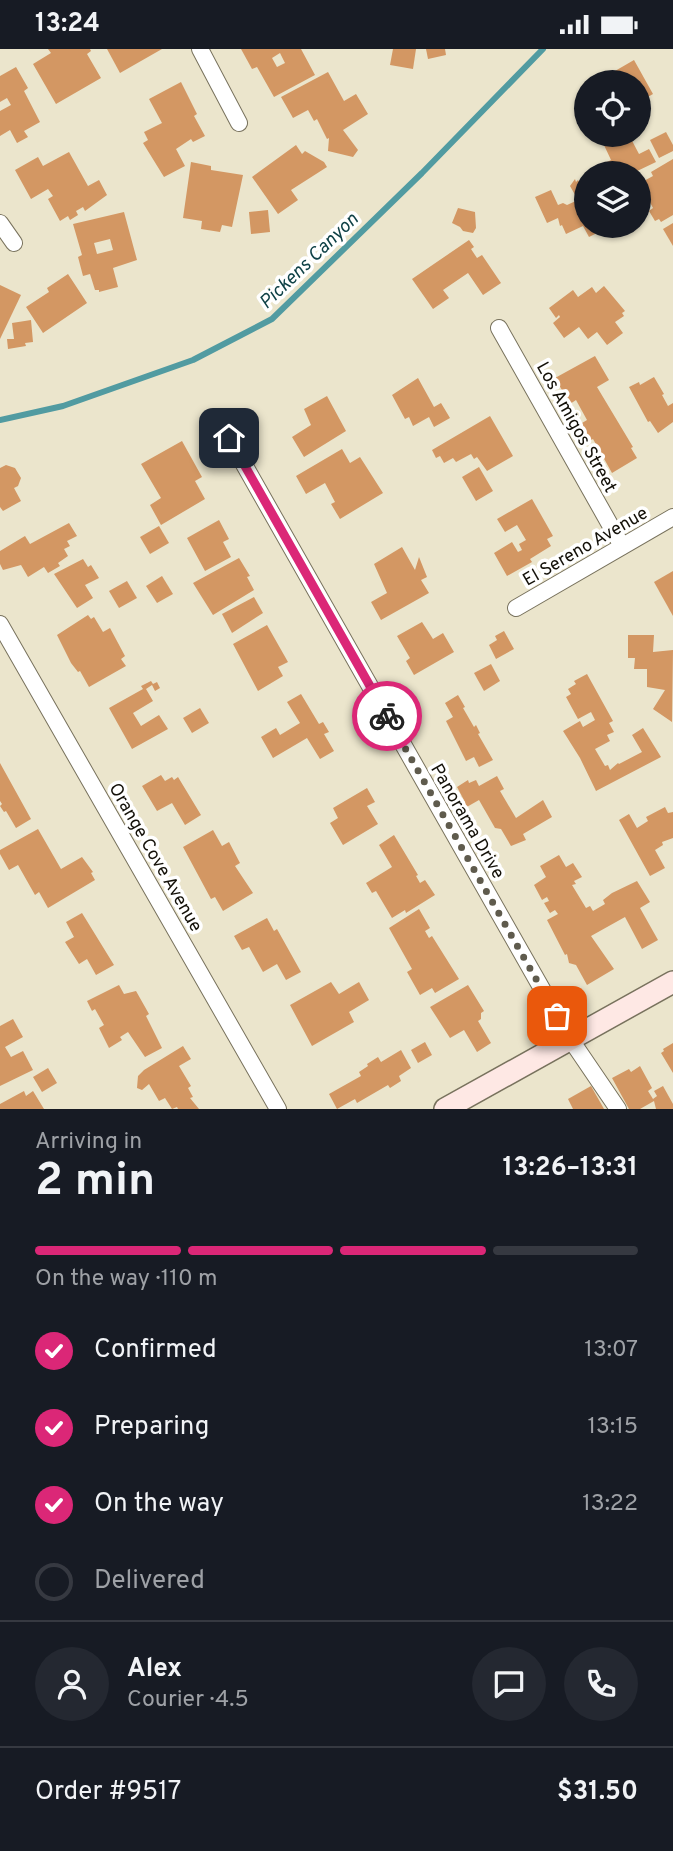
<!DOCTYPE html>
<meta charset="utf-8">
<style>
:root{--surface:#171b24;--page:#242831;--text:#f1f3f6;--muted:#9ea1a6;--line:#363941;--accent:#db2777}
body{margin:0;font-family:Overpass,sans-serif;background:var(--page);color:var(--text);height:100vh;display:flex;flex-direction:column;font-size:26px;white-space:nowrap}
*{box-sizing:border-box;margin:0}
p{font-size:23px;color:var(--muted)}
.icon{flex:none;width:38px;height:38px;fill:none;stroke:currentColor;stroke-width:2;stroke-linecap:round;stroke-linejoin:round}
.map{position:relative;height:1060px;overflow:hidden}
.sheet{display:flex;flex-direction:column;background:var(--surface);flex:1}
.sheet>*{flex:none}
.tools{position:absolute;left:574px;top:21px;display:grid;gap:14px}
.tools a{display:grid;place-items:center;width:77px;height:77px;border-radius:50%;background:var(--surface);box-shadow:0 2px 5px #0004;font-size:35px}
.pin{position:absolute;display:grid;place-items:center;width:60px;height:60px;color:#fff;margin:-30px;border-radius:14px;box-shadow:0 4px 10px #0006}
.courier{position:absolute;display:grid;place-items:center;width:70px;height:70px;margin:-35px;border:5px solid #db2777;border-radius:50%;background:#fff;color:#222;box-shadow:0 2px 9px #0007}
.head em{font-style:normal;font-weight:700}
.head div{display:flex;flex-direction:column-reverse}
.head{display:flex;align-items:center;justify-content:space-between;height:119px;padding:0 35px}
h1{font-size:46px;font-weight:700;line-height:52px}
.bar{display:grid;grid-template-columns:repeat(4,1fr);gap:10px 7px;align-content:center;height:84px;padding:0 35px}
.bar i{height:9px;border-radius:5px;background:var(--line)}
.bar .current{background:var(--accent)}
.bar p{grid-column:span 4}
.line{display:flex;align-items:center;gap:18px;padding:0 35px;border-top:2px solid var(--line)}
.line div{flex:1}
.round{display:grid;place-items:center;flex:none;width:74px;height:74px;border-radius:37px;background:var(--page)}
ol{padding:0 35px;list-style:none}
li{display:flex;align-items:center;gap:21px;height:77px}
li p{margin-inline-start:auto}
li .icon{padding:7px;border-radius:50%;background:var(--accent);color:#fff;stroke-width:4}
li:last-child{color:var(--muted)}
li i{width:38px;height:38px;border:4px solid var(--line);border-radius:50%}
.status{display:flex;justify-content:space-between;align-items:center;height:49px;padding:0 35px;background:var(--surface);direction:ltr}
.status svg{height:19px;fill:currentColor}
.map>svg:first-child{display:block}
.lines{fill:none;stroke-linecap:round;stroke-linejoin:round}
.stream{stroke:#519ba1;stroke-width:6}
.building{fill:#d39763;fill-rule:evenodd}
.street-casing{stroke:#78725d;stroke-width:18}
.secondary-casing{stroke:#78725d;stroke-width:24}
.street{stroke:#fff;stroke-width:16}
.secondary{stroke:#fee8e4;stroke-width:21}
.done{stroke:#5f5b4d;stroke-width:7;stroke-dasharray:0 12.6}
.route{stroke:#db2777;stroke-width:9}
.labels{text-anchor:middle;stroke-width:7;stroke-linejoin:round;paint-order:stroke}
.street-label{font-size:18px;fill:#131008;stroke:#fff}
.water-label{font-size:19px;font-style:italic;fill:#0f4146;stroke:#fff}
</style>
<div class="status"><b>13:24</b><svg viewBox="0 0 49 12"><path d="M0 12V9h3v3zM5 12V6h3v6zM10 12V3h3v9zM15 12V0h3v12zM26 1h20v11H26zM47 4h2v5h-2z"/></svg></div>
<div class="map">
<svg width="673" height="1060" viewBox="0 0 673 1060">
<rect width="100%" height="100%" fill="#ebe5cc"/>
<g class="lines">
<path class="stream" d="M 0,371 L 63,357 L 193,311 L 272,270 L 422,124 L 543,0"/>
</g>
<g class="building">
<path d="M 48,0 L 90,0 L 91,2 L 87,5 L 101,29 L 56,55 L 33,15 L 51,4 Z"/>
<path d="M 107,0 L 162,0 L 120,24 Z"/>
<path d="M 241,0 L 301,0 L 315,26 L 274,48 L 257,18 L 252,20 ZM 280,4 L 285,14 L 277,18 L 272,9 Z"/>
<path d="M 393,0 L 416,0 L 413,20 L 390,16 Z"/>
<path d="M 426,0 L 445,0 L 446,6 L 428,10 Z"/>
<path d="M 634,11 L 653,45 L 639,53 L 639,33 L 602,33 L 617,25 L 615,22 Z"/>
<path d="M 16,18 L 28,39 L 24,42 L 40,73 L 24,82 L 28,88 L 17,94 L 10,81 L 0,87 L 0,62 L 11,56 L 7,49 L 0,53 L 0,27 Z"/>
<path d="M 328,23 L 344,52 L 356,45 L 368,65 L 343,81 L 358,101 L 353,108 L 328,102 L 329,89 L 327,90 L 317,70 L 314,72 L 308,61 L 293,69 L 281,48 Z"/>
<path d="M 181,33 L 197,65 L 194,67 L 205,87 L 193,93 L 191,90 L 176,100 L 185,117 L 164,128 L 143,94 L 148,91 L 144,83 L 162,74 L 149,50 Z"/>
<path d="M 666,83 L 673,96 L 673,102 L 659,109 L 650,91 Z"/>
<path d="M 605,86 L 629,86 L 639,105 L 649,100 L 656,113 L 633,124 L 605,124 L 603,121 L 611,120 L 607,113 L 611,111 L 604,96 L 609,94 Z"/>
<path d="M 296,96 L 302,105 L 305,102 L 324,113 L 327,118 L 291,141 L 298,151 L 278,165 L 252,128 Z"/>
<path d="M 69,103 L 88,137 L 99,131 L 107,146 L 85,162 L 83,158 L 76,162 L 78,166 L 70,171 L 68,167 L 60,172 L 48,150 L 53,147 L 48,140 L 31,150 L 15,121 L 38,108 L 43,117 Z"/>
<path d="M 673,110 L 673,166 L 661,173 L 659,170 L 655,172 L 649,162 L 653,159 L 643,140 L 646,139 L 642,133 L 653,127 L 651,123 Z"/>
<path d="M 191,113 L 211,117 L 211,121 L 243,126 L 232,178 L 222,176 L 220,183 L 201,180 L 202,172 L 183,169 Z"/>
<path d="M 575,130 L 576,133 L 578,131 L 586,145 L 586,177 L 603,177 L 605,180 L 589,188 L 583,177 L 566,185 L 562,176 L 560,177 L 558,169 L 547,174 L 535,148 L 551,141 L 558,156 L 563,154 L 567,156 L 578,151 L 570,137 Z"/>
<path d="M 458,159 L 475,163 L 476,179 L 473,184 L 463,182 L 460,178 L 452,174 Z"/>
<path d="M 268,161 L 270,183 L 251,185 L 249,163 Z"/>
<path d="M 124,163 L 137,211 L 113,219 L 118,238 L 99,243 L 99,241 L 95,241 L 90,225 L 83,227 L 78,208 L 82,206 L 73,175 ZM 110,190 L 113,201 L 97,205 L 94,194 Z"/>
<path d="M 673,174 L 673,197 L 663,180 Z"/>
<path d="M 469,191 L 474,198 L 471,200 L 477,209 L 482,206 L 501,234 L 483,246 L 468,224 L 443,241 L 449,249 L 433,260 L 412,230 Z"/>
<path d="M 68,225 L 87,254 L 43,284 L 26,258 L 49,243 L 47,239 Z"/>
<path d="M 0,236 L 21,246 L 0,290 Z"/>
<path d="M 604,237 L 625,262 L 622,264 L 624,267 L 615,273 L 623,284 L 607,296 L 597,283 L 588,290 L 579,278 L 564,289 L 553,274 L 560,268 L 559,266 L 556,269 L 549,259 L 573,241 L 578,248 L 592,238 L 596,244 Z"/>
<path d="M 31,271 L 33,293 L 25,294 L 26,297 L 8,300 L 7,290 L 14,290 L 12,274 Z"/>
<path d="M 595,307 L 609,331 L 597,338 L 633,398 L 631,399 L 637,409 L 612,424 L 593,390 L 587,393 L 577,377 L 587,371 L 576,351 L 570,355 L 555,329 Z"/>
<path d="M 654,328 L 664,345 L 662,346 L 668,357 L 673,354 L 673,373 L 658,384 L 650,372 L 648,373 L 629,338 L 639,333 L 640,336 Z"/>
<path d="M 418,329 L 434,358 L 441,354 L 450,369 L 434,378 L 429,368 L 413,377 L 409,368 L 405,370 L 392,346 Z"/>
<path d="M 327,347 L 346,382 L 304,408 L 292,388 L 311,376 L 304,360 Z"/>
<path d="M 490,367 L 513,407 L 487,422 L 477,408 L 474,410 L 471,405 L 456,413 L 453,409 L 444,414 L 440,407 L 436,409 L 432,401 Z"/>
<path d="M 182,392 L 202,428 L 195,432 L 205,450 L 161,476 L 150,456 L 161,449 L 141,415 Z"/>
<path d="M 342,400 L 350,414 L 360,408 L 383,444 L 340,470 L 331,455 L 335,453 L 325,434 L 306,445 L 296,427 Z"/>
<path d="M 6,416 L 15,419 L 21,429 L 18,437 L 14,439 L 21,452 L 3,462 L 0,458 L 0,419 Z"/>
<path d="M 479,418 L 493,442 L 476,452 L 462,428 Z"/>
<path d="M 532,450 L 553,487 L 547,490 L 551,497 L 530,510 L 532,513 L 507,527 L 494,504 L 512,493 L 518,503 L 522,501 L 519,495 L 526,491 L 517,476 L 505,483 L 497,470 Z"/>
<path d="M 219,471 L 229,490 L 223,493 L 231,508 L 205,522 L 187,489 Z"/>
<path d="M 69,474 L 77,487 L 67,492 L 70,497 L 64,500 L 68,507 L 58,514 L 60,517 L 48,524 L 44,518 L 28,528 L 21,516 L 3,521 L 0,515 L 0,502 L 25,487 L 30,495 Z"/>
<path d="M 159,477 L 169,494 L 150,505 L 140,488 Z"/>
<path d="M 402,498 L 415,521 L 419,508 L 427,528 L 421,531 L 429,544 L 381,571 L 371,553 L 387,544 L 374,515 Z"/>
<path d="M 239,509 L 250,527 L 247,528 L 254,541 L 213,566 L 193,534 Z"/>
<path d="M 83,510 L 88,518 L 91,516 L 99,529 L 85,536 L 93,549 L 77,559 L 54,525 Z"/>
<path d="M 673,522 L 673,567 L 654,533 Z"/>
<path d="M 162,527 L 173,545 L 157,554 L 146,537 Z"/>
<path d="M 127,532 L 137,549 L 119,559 L 109,542 Z"/>
<path d="M 254,548 L 263,564 L 232,584 L 222,565 Z"/>
<path d="M 88,566 L 91,570 L 94,568 L 103,583 L 110,579 L 125,607 L 121,610 L 126,617 L 89,638 L 80,622 L 78,623 L 71,614 L 57,586 Z"/>
<path d="M 422,573 L 433,590 L 443,584 L 454,603 L 414,626 L 406,612 L 410,609 L 397,587 Z"/>
<path d="M 267,576 L 288,613 L 278,618 L 283,627 L 258,642 L 233,595 Z"/>
<path d="M 504,582 L 514,600 L 496,610 L 489,596 L 497,591 L 495,587 Z"/>
<path d="M 628,586 L 654,586 L 653,603 L 673,601 L 672,673 L 653,660 L 665,641 L 647,638 L 647,620 L 634,620 L 635,609 L 628,609 Z"/>
<path d="M 491,615 L 500,632 L 484,642 L 474,624 Z"/>
<path d="M 587,625 L 613,672 L 609,674 L 614,683 L 607,686 L 610,692 L 595,700 L 605,717 L 608,716 L 610,721 L 618,714 L 619,715 L 642,703 L 632,686 L 643,679 L 661,708 L 596,742 L 580,709 L 563,682 L 580,672 L 583,678 L 595,671 L 591,663 L 578,670 L 566,648 L 571,645 L 568,640 L 576,635 L 574,632 Z"/>
<path d="M 151,632 L 153,635 L 157,633 L 160,639 L 155,642 L 152,636 L 146,640 L 153,652 L 133,664 L 141,677 L 159,666 L 168,680 L 132,700 L 109,659 L 143,640 L 141,637 Z"/>
<path d="M 301,645 L 319,675 L 323,673 L 329,683 L 324,685 L 334,702 L 320,710 L 307,689 L 273,709 L 261,688 L 276,679 L 280,686 L 300,674 L 287,653 Z"/>
<path d="M 458,646 L 465,658 L 463,659 L 474,678 L 476,676 L 480,684 L 478,685 L 493,711 L 479,718 L 474,708 L 466,712 L 446,672 L 453,668 L 445,654 Z"/>
<path d="M 200,659 L 209,674 L 192,684 L 183,669 Z"/>
<path d="M 0,714 L 31,770 L 16,779 L 6,762 L 4,763 L 0,757 L 2,755 L 0,752 Z"/>
<path d="M 161,726 L 165,732 L 172,728 L 174,731 L 178,728 L 201,766 L 185,776 L 172,754 L 157,762 L 142,737 Z"/>
<path d="M 497,727 L 504,740 L 500,742 L 516,769 L 543,751 L 552,768 L 523,785 L 526,791 L 511,797 L 501,780 L 495,779 L 479,751 L 465,759 L 462,755 L 465,753 L 457,738 L 468,731 L 469,734 L 476,731 L 479,737 Z"/>
<path d="M 367,739 L 375,753 L 367,757 L 378,775 L 343,796 L 330,774 L 338,769 L 333,759 Z"/>
<path d="M 665,758 L 668,764 L 673,763 L 673,789 L 662,793 L 663,796 L 655,801 L 665,819 L 650,827 L 619,771 L 629,765 L 637,779 L 648,772 L 646,768 Z"/>
<path d="M 38,780 L 61,820 L 82,808 L 93,823 L 91,824 L 95,831 L 48,859 L 39,843 L 35,846 L 18,816 L 9,821 L 0,805 L 0,801 Z"/>
<path d="M 213,781 L 222,797 L 229,793 L 240,814 L 235,817 L 253,844 L 223,862 L 215,848 L 211,850 L 183,798 Z"/>
<path d="M 394,786 L 418,826 L 416,827 L 420,834 L 425,831 L 435,846 L 406,864 L 405,861 L 392,869 L 376,842 L 372,844 L 366,834 L 392,818 L 379,796 Z"/>
<path d="M 559,806 L 566,818 L 573,814 L 582,828 L 574,832 L 576,835 L 572,836 L 586,859 L 590,857 L 593,862 L 605,855 L 603,851 L 612,844 L 637,832 L 650,853 L 640,859 L 658,891 L 642,900 L 625,868 L 591,887 L 614,920 L 587,936 L 576,916 L 569,914 L 567,905 L 565,906 L 547,871 L 558,865 L 555,861 L 550,864 L 544,854 L 549,852 L 547,848 L 542,851 L 534,836 L 546,828 L 540,817 Z"/>
<path d="M 419,860 L 430,879 L 425,882 L 429,889 L 432,887 L 459,930 L 435,944 L 432,939 L 420,946 L 407,923 L 412,920 L 389,879 Z"/>
<path d="M 82,864 L 114,916 L 96,926 L 87,910 L 79,915 L 65,893 L 74,888 L 66,873 Z"/>
<path d="M 267,869 L 274,882 L 277,880 L 301,923 L 286,931 L 277,915 L 263,923 L 249,898 L 242,901 L 234,887 Z"/>
<path d="M 331,933 L 339,945 L 359,933 L 369,951 L 349,963 L 354,973 L 312,997 L 290,956 Z"/>
<path d="M 119,936 L 124,945 L 136,942 L 149,965 L 146,967 L 162,999 L 145,1008 L 128,983 L 120,988 L 122,991 L 109,999 L 99,979 L 104,976 L 95,960 L 92,962 L 87,952 Z"/>
<path d="M 468,936 L 484,962 L 481,964 L 481,970 L 478,972 L 491,994 L 477,1003 L 464,981 L 450,989 L 430,958 Z"/>
<path d="M 13,970 L 23,988 L 5,998 L 11,1008 L 23,1002 L 33,1021 L 0,1037 L 0,977 Z"/>
<path d="M 425,993 L 432,1006 L 418,1014 L 411,1001 Z"/>
<path d="M 673,994 L 673,1024 L 661,1004 L 664,1002 L 663,1000 Z"/>
<path d="M 183,997 L 191,1010 L 179,1017 L 191,1037 L 188,1039 L 193,1048 L 190,1049 L 199,1060 L 178,1060 L 177,1058 L 172,1060 L 165,1049 L 159,1052 L 149,1035 L 142,1041 L 137,1039 L 138,1027 L 144,1021 Z"/>
<path d="M 401,1001 L 411,1019 L 399,1027 L 401,1032 L 390,1039 L 388,1036 L 357,1054 L 355,1050 L 337,1060 L 329,1045 L 361,1027 L 359,1023 L 368,1017 L 367,1015 L 378,1008 L 381,1013 Z"/>
<path d="M 640,1017 L 652,1039 L 648,1042 L 653,1050 L 657,1047 L 654,1042 L 663,1037 L 673,1055 L 673,1060 L 656,1060 L 654,1052 L 640,1060 L 629,1060 L 612,1029 L 629,1020 L 631,1023 Z"/>
<path d="M 48,1019 L 57,1034 L 42,1043 L 33,1028 Z"/>
<path d="M 591,1037 L 604,1060 L 573,1060 L 568,1050 Z"/>
<path d="M 24,1042 L 26,1047 L 33,1042 L 44,1060 L 0,1060 L 0,1055 Z"/>
</g>
<g class="lines">
<defs>
<g id="street">
<path d="M 200,0 L 239,74"/>
<path d="M 0,174 L 14,194"/>
<path d="M 499,279 L 622,497"/>
<path d="M 229,389 L 571,991 L 618,1060"/>
<path d="M 516,559 L 673,468"/>
<path d="M 0,575 L 278,1060"/>
</g>
<path id="secondary" d="M 445,1060 L 673,933"/>
</defs>
<use href="#street" class="street-casing"/>
<use href="#secondary" class="secondary-casing"/>
<use href="#street" class="street"/>
<use href="#secondary" class="secondary"/>
</g>
<g class="lines">
<path class="done" d="M 387,667 L 557,967"/>
<path class="route" d="M 229,389 L 387,667"/>
</g>
<g class="labels">
<g class="street-label">
<text transform="translate(577 378) rotate(61)" y="6">Los Amigos Street</text>
<text transform="translate(585 497) rotate(-30)" y="6">El Sereno Avenue</text>
<text transform="translate(468 772) rotate(60)" y="6">Panorama Drive</text>
<text transform="translate(156 808) rotate(60)" y="6">Orange Cove Avenue</text>
</g>
<g class="water-label">
<text transform="translate(308 211) rotate(-44)" y="7">Pickens Canyon</text>
</g>
</g>
</svg>
<div class="tools">
<a><svg class="icon" aria-label="locate" viewBox="0 0 24 24"><circle cx="12" cy="12" r="6"/><path d="M12 2v4M12 18v4M2 12h4M18 12h4"/></svg></a>
<a><svg class="icon" aria-label="layers" viewBox="0 0 24 24"><path d="M12 4l9 5-9 5-9-5zM3 14l9 5 9-5"/></svg></a>
</div>
<div class="pin" style="left:557px;top:967px;background:#ea580c"><svg class="icon" aria-label="bag" viewBox="0 0 24 24"><path d="M5 8h14l-1 12H6zM9 8a3 3 0 0 1 6 0"/></svg></div>
<div class="pin" style="left:229px;top:389px;background:#1f2937"><svg class="icon" aria-label="home" viewBox="0 0 24 24"><path d="M3 11l9-7 9 7M6 9v11h12V9"/></svg></div>
<div class="courier" style="left:387px;top:667px"><svg class="icon" aria-label="bike" viewBox="0 0 24 24"><circle cx="6" cy="16" r="4"/><circle cx="18" cy="16" r="4"/><path d="M6 16l4-8h5l3 8M10 8l3 8H6M13 5h3"/></svg></div>
</div>
<section class="sheet">
<div class="head"><div><h1>2 min</h1><p>Arriving in</p></div><em>13:26–13:31</em></div>
<div class="bar"><i class="current"></i><i class="current"></i><i class="current"></i><i></i><p>On the way · 110 m</p></div>
<ol>
<li><svg class="icon" aria-label="check" viewBox="0 0 24 24"><path d="M5 12l5 5 9-10"/></svg>Confirmed<p>13:07</p></li>
<li><svg class="icon" aria-label="check" viewBox="0 0 24 24"><path d="M5 12l5 5 9-10"/></svg>Preparing<p>13:15</p></li>
<li><svg class="icon" aria-label="check" viewBox="0 0 24 24"><path d="M5 12l5 5 9-10"/></svg>On the way<p>13:22</p></li>
<li><i></i>Delivered</li>
</ol>
<div class="line" style="height:126px"><a class="round"><svg class="icon" aria-label="person" viewBox="0 0 24 24"><circle cx="12" cy="8" r="4"/><path d="M4 21q1-7 8-7t8 7"/></svg></a><div><b>Alex</b><p>Courier · 4.5</p></div><a class="round"><svg class="icon" aria-label="chat" viewBox="0 0 24 24"><path d="M4 5h16v11H9l-5 4z"/></svg></a><a class="round"><svg class="icon" aria-label="phone" viewBox="0 0 24 24"><path d="M5 4h4l2 5-3 2q2 4 5 5l2-3 5 2v4C11 20 4 13 5 4z"/></svg></a></div>
<div class="line" style="height:91px"><div>Order #9517</div><b>$31.50</b></div>
</section>
